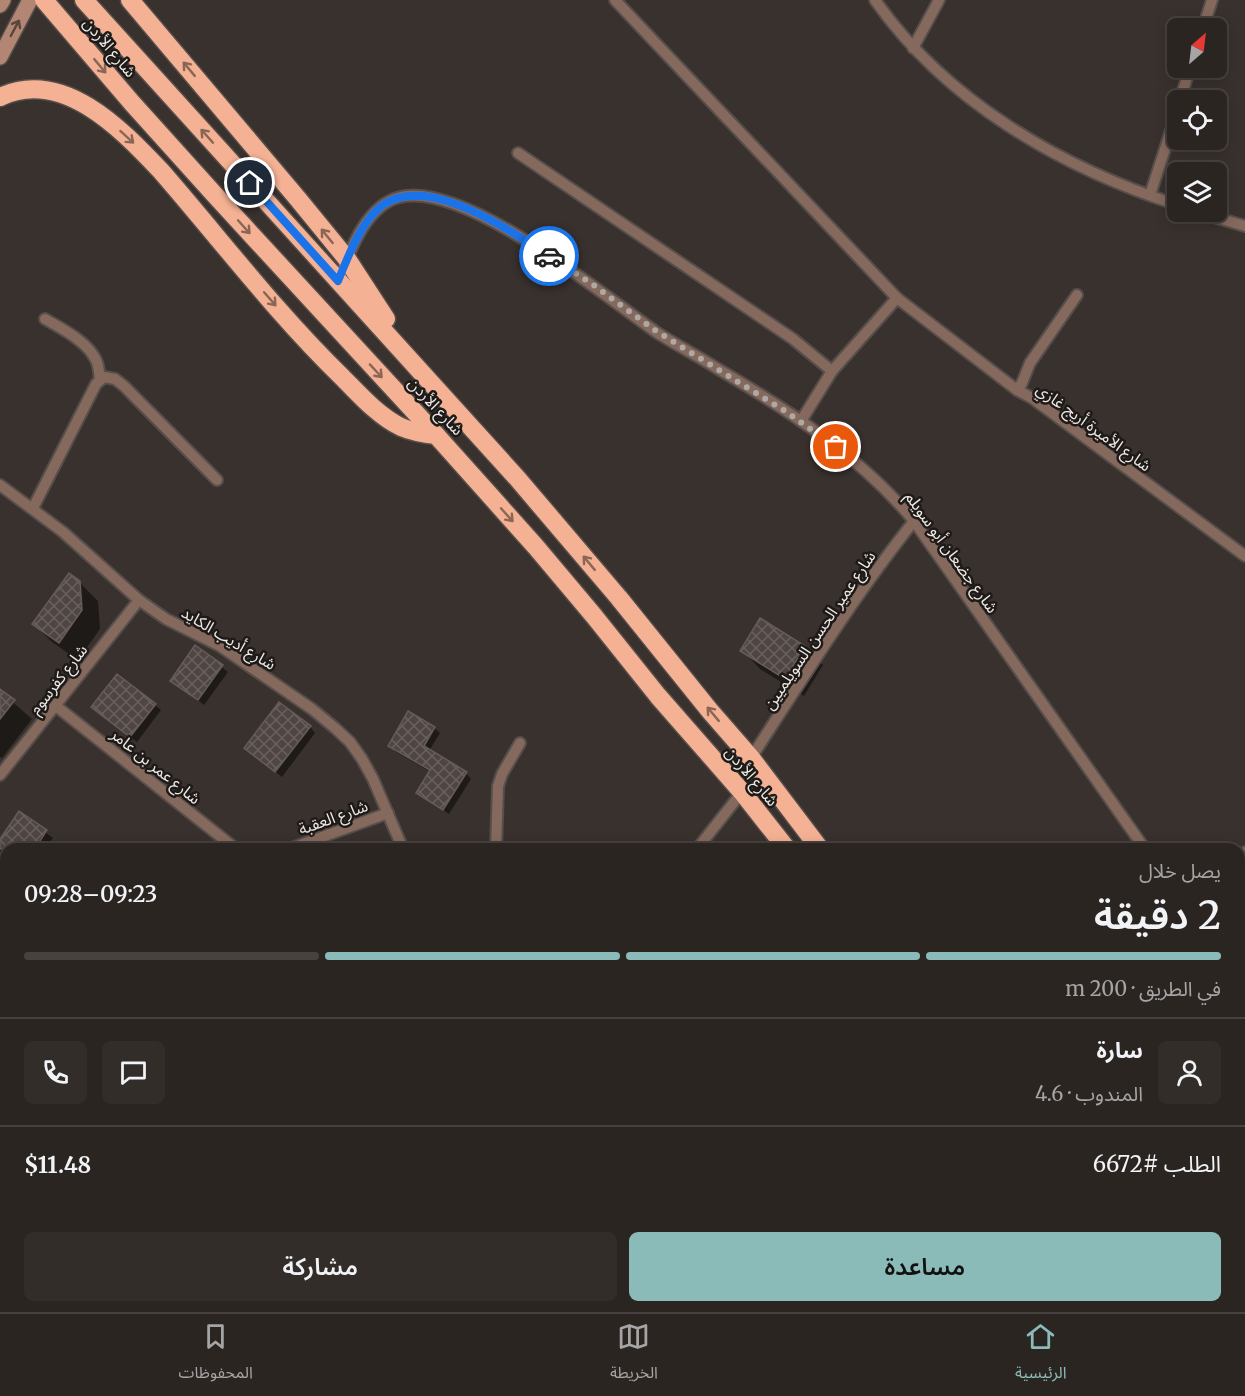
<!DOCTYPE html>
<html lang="ar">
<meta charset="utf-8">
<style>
:root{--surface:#2b2522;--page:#332d2a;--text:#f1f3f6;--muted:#a6a5a5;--line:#474240;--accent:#8bbbb9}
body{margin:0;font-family:Merriweather,"Noto Sans Arabic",serif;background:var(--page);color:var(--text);direction:rtl;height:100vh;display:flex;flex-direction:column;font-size:22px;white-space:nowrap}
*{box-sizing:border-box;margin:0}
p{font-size:20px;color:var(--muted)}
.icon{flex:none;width:33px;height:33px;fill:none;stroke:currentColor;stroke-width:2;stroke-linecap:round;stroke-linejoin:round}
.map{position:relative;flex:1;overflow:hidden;direction:ltr}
.panel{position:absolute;left:0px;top:843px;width:1245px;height:470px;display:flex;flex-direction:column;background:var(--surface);border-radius:18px 18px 0 0;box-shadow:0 3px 15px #0003,0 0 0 2px var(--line);direction:rtl}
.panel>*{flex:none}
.needle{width:39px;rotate:28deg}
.fabs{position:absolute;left:1167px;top:18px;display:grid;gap:12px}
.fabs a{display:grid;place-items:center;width:60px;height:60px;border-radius:9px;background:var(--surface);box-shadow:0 3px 15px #0003,0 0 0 2px var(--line);font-size:30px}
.pin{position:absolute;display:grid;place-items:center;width:51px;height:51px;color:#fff;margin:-26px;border:3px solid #fff;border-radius:50%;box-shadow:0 2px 6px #0007}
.courier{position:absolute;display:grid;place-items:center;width:60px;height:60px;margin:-30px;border:4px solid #1a73e8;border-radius:50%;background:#fff;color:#222;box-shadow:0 2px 8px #0007}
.headline em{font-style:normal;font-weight:600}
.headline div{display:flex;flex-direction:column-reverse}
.headline{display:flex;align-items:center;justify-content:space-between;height:102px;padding:0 24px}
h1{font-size:39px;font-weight:600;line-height:45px}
.bar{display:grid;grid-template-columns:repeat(4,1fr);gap:9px 6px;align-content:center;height:72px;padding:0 24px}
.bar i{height:8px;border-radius:4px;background:var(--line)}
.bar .active{background:var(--accent)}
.bar p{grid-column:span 4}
.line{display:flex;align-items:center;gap:15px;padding:0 24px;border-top:2px solid var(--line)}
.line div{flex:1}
.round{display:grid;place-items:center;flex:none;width:63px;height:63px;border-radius:9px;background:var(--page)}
.cta{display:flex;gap:12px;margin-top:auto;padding:12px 24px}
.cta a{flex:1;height:69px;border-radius:9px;background:var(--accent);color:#111;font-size:24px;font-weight:600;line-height:69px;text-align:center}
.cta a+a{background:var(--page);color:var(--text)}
.menu{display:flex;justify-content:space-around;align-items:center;height:84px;border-top:2px solid var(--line);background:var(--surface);font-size:16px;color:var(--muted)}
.menu a{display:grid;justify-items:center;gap:3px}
.menu .active{color:var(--accent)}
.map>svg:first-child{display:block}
.shadow{fill:#0007}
.building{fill:url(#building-cross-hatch);stroke:#655c58;stroke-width:1.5}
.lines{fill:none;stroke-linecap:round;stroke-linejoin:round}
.street-casing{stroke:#564e4b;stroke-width:14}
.secondary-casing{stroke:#564e4b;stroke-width:18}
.highway-casing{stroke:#564e4b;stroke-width:21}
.street{stroke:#85695d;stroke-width:10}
.secondary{stroke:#b28673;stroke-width:15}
.highway{stroke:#f5b193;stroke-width:18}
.oneway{stroke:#59453c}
.oneway2{stroke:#8a6656}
.done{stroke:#afa9a6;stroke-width:6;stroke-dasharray:0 10.8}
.route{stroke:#1a73e8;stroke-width:8}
.labels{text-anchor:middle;stroke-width:5;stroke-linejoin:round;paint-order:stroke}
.street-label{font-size:16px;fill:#eee9e6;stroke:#1e1a18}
</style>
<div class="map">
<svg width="1245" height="1312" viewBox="0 0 1245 1312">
<defs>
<pattern id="building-cross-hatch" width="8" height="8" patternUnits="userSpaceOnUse" patternTransform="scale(1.5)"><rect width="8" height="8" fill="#4f4643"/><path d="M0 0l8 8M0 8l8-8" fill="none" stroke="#69615e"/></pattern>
</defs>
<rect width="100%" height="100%" fill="#39312e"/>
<g class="shadow">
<path d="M 79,582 L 98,601 L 100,629 L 78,660 L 52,642 L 34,624 Z"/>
<path d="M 760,620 L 805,647 L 823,665 L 804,696 L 760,669 L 742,650 Z"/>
<path d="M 195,647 L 228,672 L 204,705 L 172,680 Z"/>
<path d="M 0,691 L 32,719 L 2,758 L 0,757 Z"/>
<path d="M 155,705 L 161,710 L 137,742 L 99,713 Z"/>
<path d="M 310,727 L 315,733 L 282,777 L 246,748 Z"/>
<path d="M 434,728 L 440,733 L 429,751 L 466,773 L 471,779 L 449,814 L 418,793 L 431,772 L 396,752 L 390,746 Z"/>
<path d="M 19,813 L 53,838 L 44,849 L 6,849 L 6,902 L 0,910 L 0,841 Z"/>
<path d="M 1239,1286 L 1245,1287 L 1245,1312 L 1231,1312 L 1218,1306 L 1239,1306 Z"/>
<path d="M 463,1306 L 550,1306 L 552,1312 L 460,1312 Z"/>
<path d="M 797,1306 L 836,1306 L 838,1312 L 790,1312 L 789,1309 Z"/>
</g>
<g class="building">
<path d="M 69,573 L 80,581 L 82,610 L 59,643 L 32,624 Z"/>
<path d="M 760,618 L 805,646 L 785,679 L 740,651 Z"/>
<path d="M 195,645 L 223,665 L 198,700 L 170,681 Z"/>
<path d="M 117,674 L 156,704 L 130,737 L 91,707 Z"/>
<path d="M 0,689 L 15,700 L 0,719 Z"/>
<path d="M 279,702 L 311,726 L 275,772 L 244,748 Z"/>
<path d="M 408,711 L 435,727 L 424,746 L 467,772 L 443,810 L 416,793 L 430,770 L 388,746 Z"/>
<path d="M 19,811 L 47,830 L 35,849 L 0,849 L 0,839 Z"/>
</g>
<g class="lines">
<defs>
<g id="street">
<path d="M 615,0 L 897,298 L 1017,390"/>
<path d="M 875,0 C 946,101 1061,168 1178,205"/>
<path d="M 1203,28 L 1212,0"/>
<path d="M 913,48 L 939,0"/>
<path d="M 1180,100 L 1190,68"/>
<path d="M 518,153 L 793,339 L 832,371 L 801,421"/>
<path d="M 1150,195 L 1178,109"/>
<path d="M 1197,212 L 1245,226"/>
<path d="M 338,281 C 350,251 366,205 400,197 C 465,181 603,295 656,332 C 676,345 698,356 718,369 C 790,411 861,457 914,521 L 1145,849"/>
<path d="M 1077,295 L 1030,363 L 1022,383 L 1017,390 L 1032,398 L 1245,556"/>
<path d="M 45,319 C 62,329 87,341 96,360 C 99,366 99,373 100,379"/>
<path d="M 832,371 L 897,298"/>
<path d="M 0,485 L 63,532 L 139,600 L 166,619 L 220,646 L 312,709 L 335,728 L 350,742 L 362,759 L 373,779 L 403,849"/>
<path d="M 33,508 L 96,384 L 104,377 L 115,379 L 124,386 L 217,480"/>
<path d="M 56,706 L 236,849"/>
<path d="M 751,758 C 803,678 854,596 914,521"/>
<path d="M 0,775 L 139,600"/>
<path d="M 289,849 L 388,813"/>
<path d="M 496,849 L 498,786 L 502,774 L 520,743"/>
<path d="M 697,849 L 742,792"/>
<path d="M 1239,857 L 1245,852"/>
<path d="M 0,967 L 6,963"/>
<path d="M 1239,980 L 1245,988"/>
<path d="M 1240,1187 L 1245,1186"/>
<path d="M 1239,1271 L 1245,1272"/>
<path d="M 0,1297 L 6,1300"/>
<path d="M 17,1306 L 26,1312"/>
<path d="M 580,1306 L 582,1312"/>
<path d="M 855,1306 L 857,1312"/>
<path d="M 171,1312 L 175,1306"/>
</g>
<g id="secondary">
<path d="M 0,5 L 3,0"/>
<path d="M 0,57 L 30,0"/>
</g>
<g id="highway">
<path d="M 44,0 L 132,103 L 214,194 L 436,435 L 536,547 L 594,616 L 658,696 L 742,792 L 787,849"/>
<path d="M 84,0 L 517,478 L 619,598 L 710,711 L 751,758 L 820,849"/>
<path d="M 130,0 L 298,199 L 347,259 L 386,319"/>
<path d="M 0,97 C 63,67 122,130 161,171 C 221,240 277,314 342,377 C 359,394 378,416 401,427 C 413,432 424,434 436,435"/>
<path d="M 1047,1306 L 1049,1312"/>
<path d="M 1083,1306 L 1084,1312"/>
</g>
</defs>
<use href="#street" class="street-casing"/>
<use href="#secondary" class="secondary-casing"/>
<use href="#highway" class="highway-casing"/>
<use href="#street" class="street"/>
<use href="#secondary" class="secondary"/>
<use href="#highway" class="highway"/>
</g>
<defs><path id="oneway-shaft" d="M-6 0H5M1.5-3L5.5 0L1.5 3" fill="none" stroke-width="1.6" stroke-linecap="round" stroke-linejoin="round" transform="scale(1.5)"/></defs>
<use class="oneway" href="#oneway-shaft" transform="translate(15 28) rotate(-62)"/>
<g class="oneway2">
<use href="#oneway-shaft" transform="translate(100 66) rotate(50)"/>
<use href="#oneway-shaft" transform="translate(189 69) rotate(-130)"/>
<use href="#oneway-shaft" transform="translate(207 136) rotate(-132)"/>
<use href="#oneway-shaft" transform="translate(127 137) rotate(42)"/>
<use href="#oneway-shaft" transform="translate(244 227) rotate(48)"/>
<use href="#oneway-shaft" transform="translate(327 236) rotate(-129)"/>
<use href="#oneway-shaft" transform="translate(270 299) rotate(49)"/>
<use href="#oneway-shaft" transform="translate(376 371) rotate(47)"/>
<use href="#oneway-shaft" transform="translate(507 515) rotate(48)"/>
<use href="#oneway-shaft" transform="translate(589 563) rotate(-130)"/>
<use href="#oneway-shaft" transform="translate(713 714) rotate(-130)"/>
</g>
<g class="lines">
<path class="done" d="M 549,256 L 592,284 L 656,331 L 785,411 L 836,447"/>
<path class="route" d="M 250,183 L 338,281 C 347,259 360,225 378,209 C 423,169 509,230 549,256"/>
</g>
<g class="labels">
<g class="street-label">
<text transform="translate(110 47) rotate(50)" y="6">شارع الأردن</text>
<text transform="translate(436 406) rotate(47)" y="6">شارع الأردن</text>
<text transform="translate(1094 427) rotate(36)" y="6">شارع الأميرة أريج غازي</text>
<text transform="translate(952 552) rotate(54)" y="6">شارع جضعان أبو سويلم</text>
<text transform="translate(819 630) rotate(-56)" y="6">شارع عمير الحسن السويلميين</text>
<text transform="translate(229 638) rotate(31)" y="6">شارع أديب الكايد</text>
<text transform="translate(58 679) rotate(-52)" y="6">شارع كفرسوم</text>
<text transform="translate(156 766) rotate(39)" y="6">شارع عمر بن عامر</text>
<text transform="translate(752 776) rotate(50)" y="6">شارع الأردن</text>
<text transform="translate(333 817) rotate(-20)" y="6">شارع العقبة</text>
</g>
</g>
</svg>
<div class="fabs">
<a><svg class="needle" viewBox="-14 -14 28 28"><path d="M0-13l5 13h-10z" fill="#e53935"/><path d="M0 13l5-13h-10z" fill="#a6a5a5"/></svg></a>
<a><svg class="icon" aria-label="locate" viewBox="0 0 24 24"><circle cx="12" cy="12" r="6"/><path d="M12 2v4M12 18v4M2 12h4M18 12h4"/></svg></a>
<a><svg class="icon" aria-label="layers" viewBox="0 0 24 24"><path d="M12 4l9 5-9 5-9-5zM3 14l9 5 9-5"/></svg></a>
</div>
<div class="pin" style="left:836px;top:447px;background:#ea580c"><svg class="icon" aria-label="bag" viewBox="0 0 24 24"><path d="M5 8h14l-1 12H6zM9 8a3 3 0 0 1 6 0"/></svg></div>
<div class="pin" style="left:250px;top:183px;background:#1f2937"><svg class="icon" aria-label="home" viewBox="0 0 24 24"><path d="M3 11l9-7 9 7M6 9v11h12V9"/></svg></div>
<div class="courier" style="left:549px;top:256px"><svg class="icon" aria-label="car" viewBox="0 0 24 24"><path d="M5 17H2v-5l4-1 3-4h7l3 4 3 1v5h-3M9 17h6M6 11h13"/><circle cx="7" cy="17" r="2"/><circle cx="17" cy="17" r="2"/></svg></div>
<section class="panel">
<div class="headline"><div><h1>2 دقيقة</h1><p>يصل خلال</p></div><em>09:23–09:28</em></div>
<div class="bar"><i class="active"></i><i class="active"></i><i class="active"></i><i></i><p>في الطريق · 200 m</p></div>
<div class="line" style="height:108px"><a class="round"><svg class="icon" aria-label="person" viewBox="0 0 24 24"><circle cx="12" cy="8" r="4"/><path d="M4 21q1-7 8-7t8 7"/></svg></a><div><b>سارة</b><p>المندوب · 4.6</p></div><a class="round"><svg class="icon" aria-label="chat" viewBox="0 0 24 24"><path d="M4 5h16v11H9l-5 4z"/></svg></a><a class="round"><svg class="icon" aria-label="phone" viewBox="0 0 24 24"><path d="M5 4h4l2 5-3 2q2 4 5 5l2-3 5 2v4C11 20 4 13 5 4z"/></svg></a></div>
<div class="line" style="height:78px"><div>الطلب #6672</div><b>$11.48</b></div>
<div class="cta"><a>مساعدة</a><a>مشاركة</a></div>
</section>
</div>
<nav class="menu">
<a class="active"><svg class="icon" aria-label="home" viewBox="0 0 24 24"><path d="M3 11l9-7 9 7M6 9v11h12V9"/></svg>الرئيسية</a>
<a><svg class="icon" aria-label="map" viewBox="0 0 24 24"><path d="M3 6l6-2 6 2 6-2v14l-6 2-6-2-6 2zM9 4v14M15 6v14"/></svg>الخريطة</a>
<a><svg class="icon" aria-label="saved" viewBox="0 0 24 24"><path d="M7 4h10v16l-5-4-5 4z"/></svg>المحفوظات</a>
</nav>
